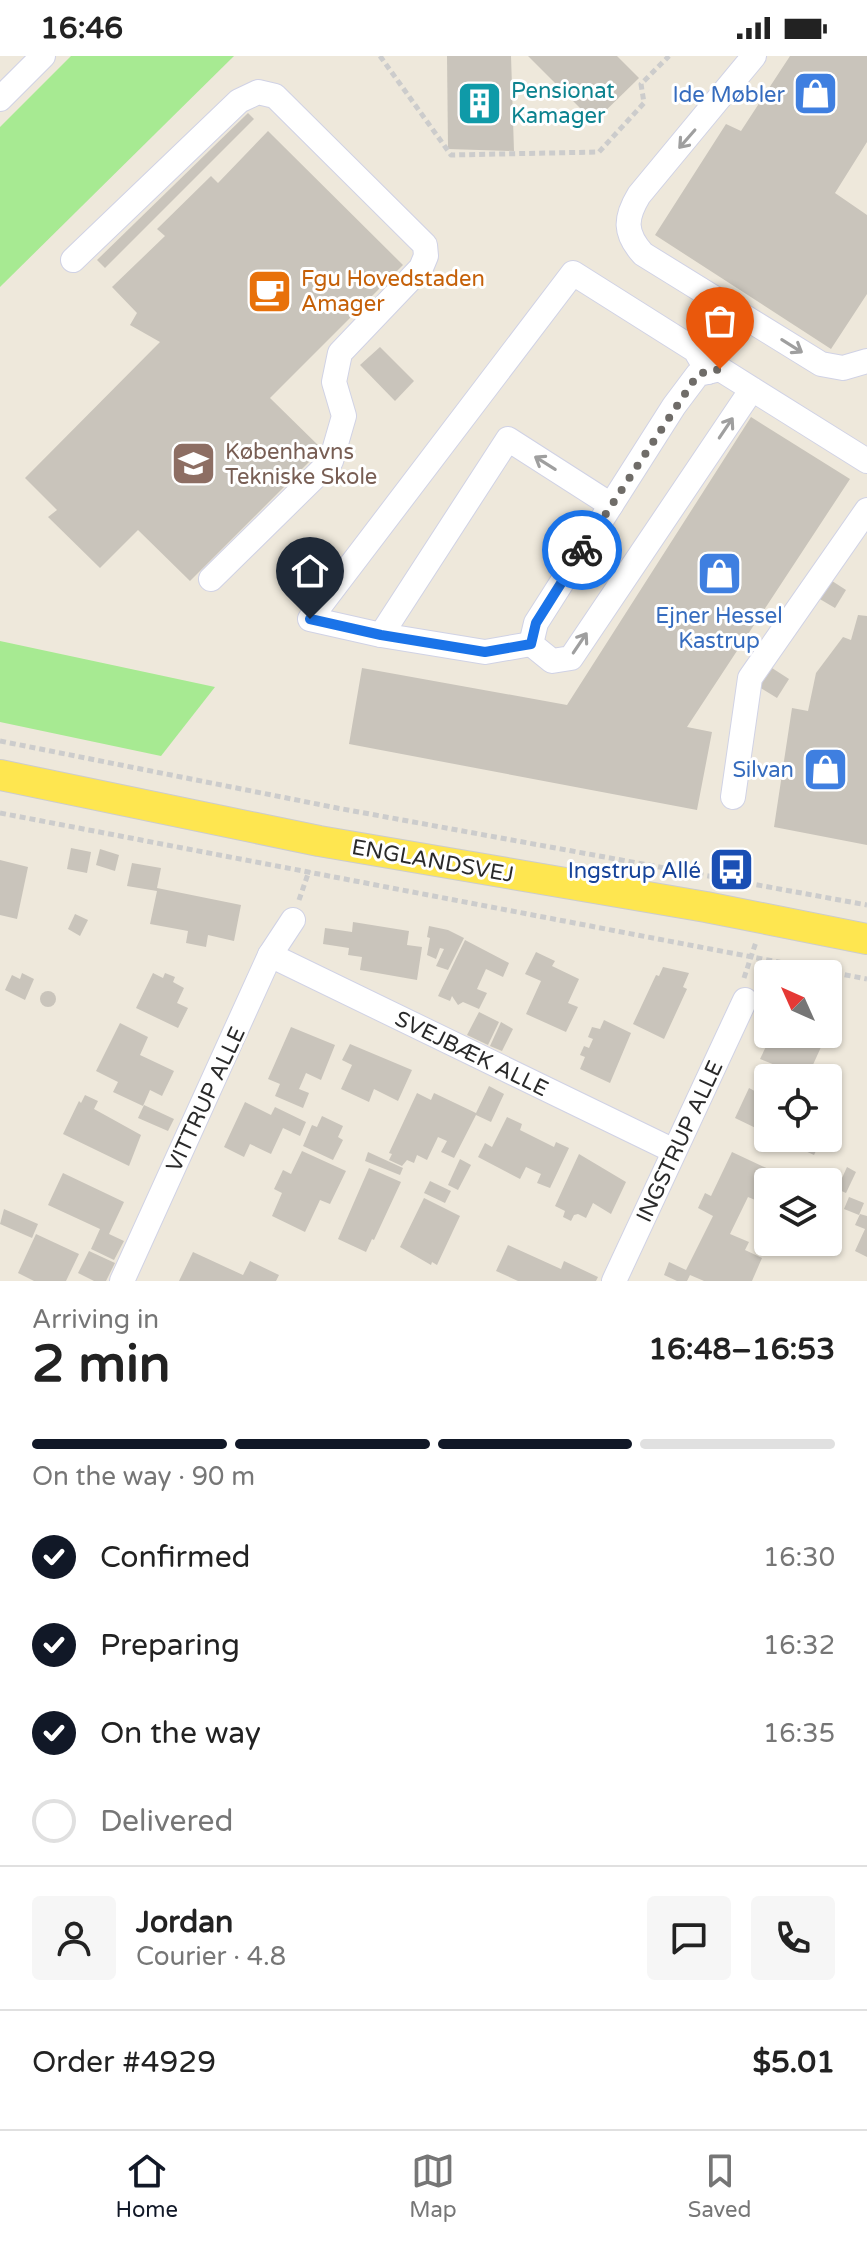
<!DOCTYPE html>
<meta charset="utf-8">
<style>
:root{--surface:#fff;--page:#f6f6f6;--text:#222;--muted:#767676;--line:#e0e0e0;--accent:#111827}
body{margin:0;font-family:"Varela Round",sans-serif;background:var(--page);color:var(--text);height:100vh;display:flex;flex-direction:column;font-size:30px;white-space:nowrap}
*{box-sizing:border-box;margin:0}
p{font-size:26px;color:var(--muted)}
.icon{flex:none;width:44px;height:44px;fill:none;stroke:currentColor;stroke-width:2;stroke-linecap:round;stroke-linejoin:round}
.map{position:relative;height:1225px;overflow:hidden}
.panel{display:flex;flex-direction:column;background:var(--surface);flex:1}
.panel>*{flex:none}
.needle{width:52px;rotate:315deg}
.controls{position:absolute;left:754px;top:904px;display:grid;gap:16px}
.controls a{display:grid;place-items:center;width:88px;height:88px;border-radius:8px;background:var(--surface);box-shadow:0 2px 6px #0004;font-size:40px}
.pin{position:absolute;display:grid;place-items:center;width:68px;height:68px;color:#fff;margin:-82px -34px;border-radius:50% 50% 50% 0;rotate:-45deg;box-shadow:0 0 8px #0007}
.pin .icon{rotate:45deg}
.courier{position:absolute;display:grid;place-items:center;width:80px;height:80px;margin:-40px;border:6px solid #1a73e8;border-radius:50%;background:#fff;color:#222;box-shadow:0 2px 10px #0007}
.headline em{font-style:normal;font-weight:700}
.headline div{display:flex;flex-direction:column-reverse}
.headline{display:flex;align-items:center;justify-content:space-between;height:136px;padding:0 32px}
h1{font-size:52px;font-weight:700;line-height:60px}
.bar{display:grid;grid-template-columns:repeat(4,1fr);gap:12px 8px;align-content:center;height:96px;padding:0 32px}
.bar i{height:10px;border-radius:6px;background:var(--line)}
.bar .on{background:var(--accent)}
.bar p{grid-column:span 4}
.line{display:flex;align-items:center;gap:20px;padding:0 32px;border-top:2px solid var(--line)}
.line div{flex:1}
.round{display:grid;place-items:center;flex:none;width:84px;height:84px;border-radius:8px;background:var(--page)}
ol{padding:0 32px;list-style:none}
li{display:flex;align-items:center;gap:24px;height:88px}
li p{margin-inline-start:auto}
li .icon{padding:8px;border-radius:50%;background:var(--accent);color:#fff;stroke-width:4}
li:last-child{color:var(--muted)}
li i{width:44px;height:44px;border:4px solid var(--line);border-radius:50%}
.status{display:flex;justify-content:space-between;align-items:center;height:56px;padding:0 40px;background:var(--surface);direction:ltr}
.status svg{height:22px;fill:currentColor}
.menu{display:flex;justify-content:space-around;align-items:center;height:112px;border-top:2px solid var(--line);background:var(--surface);font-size:22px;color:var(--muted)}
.menu a{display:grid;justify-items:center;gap:4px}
.menu .on{color:var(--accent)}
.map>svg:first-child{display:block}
.green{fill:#a7ea92}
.building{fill:#c9c4bb}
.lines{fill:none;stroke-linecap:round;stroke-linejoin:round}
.minor-casing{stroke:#d0d2e5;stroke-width:26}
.major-casing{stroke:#ccc;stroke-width:32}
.path{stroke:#ccc;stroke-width:5;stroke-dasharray:6 4;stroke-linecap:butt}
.minor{stroke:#fff;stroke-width:24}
.major{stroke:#fee650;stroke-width:30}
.oneway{stroke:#9f9f9f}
.done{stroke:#6f6c68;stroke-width:8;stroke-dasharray:0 14.4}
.route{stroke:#1a73e8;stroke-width:10}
.labels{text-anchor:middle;stroke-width:6;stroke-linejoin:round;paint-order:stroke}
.culture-label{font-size:22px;fill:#0d838f;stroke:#fff;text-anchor:start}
.shop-label{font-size:22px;fill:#366cbe;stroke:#fff;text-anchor:end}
.food-label{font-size:22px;fill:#c56008;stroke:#fff;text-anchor:start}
.education-label{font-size:22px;fill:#785e54;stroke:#fff;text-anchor:start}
.street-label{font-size:22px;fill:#2a2a2a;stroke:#fff}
.transit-label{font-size:22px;fill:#164399;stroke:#fff;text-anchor:end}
</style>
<div class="status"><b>16:46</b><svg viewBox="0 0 49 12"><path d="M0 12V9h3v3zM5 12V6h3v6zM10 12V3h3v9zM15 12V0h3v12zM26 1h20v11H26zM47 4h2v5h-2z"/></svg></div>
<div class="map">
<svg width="867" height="1225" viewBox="0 0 867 1225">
<rect width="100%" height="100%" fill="#eee8db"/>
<g class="green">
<path d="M 71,0 L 234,0 L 0,231 L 0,71 Z"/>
<path d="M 0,585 L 215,631 L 161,700 L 0,666 Z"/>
</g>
<g class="building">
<path d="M 447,0 L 511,0 L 514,95 L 448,93 Z"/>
<path d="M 528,0 L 617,0 L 639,22 L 594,66 Z"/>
<path d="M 790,0 L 867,0 L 867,86 L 835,137 L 867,159 L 867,238 L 831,293 L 655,179 L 726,68 L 741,75 Z"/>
<path d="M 248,57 L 254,63 L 105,212 L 97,204 Z"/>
<path d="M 268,75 L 403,209 L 270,342 L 322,393 L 190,525 L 138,474 L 100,512 L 48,461 L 57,454 L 25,422 L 160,286 L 130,269 L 137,257 L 112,231 L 165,180 L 157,173 L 211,120 L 218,127 Z"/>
<path d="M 380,291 L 414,325 L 395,345 L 360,309 Z"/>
<path d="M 751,361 L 850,423 L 687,671 L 712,676 L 697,754 L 349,688 L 362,612 L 567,649 Z"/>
<path d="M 829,523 L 846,534 L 835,552 L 818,542 Z"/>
<path d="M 858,559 L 867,560 L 867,789 L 774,771 L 792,652 L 808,655 L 816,617 L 843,581 L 851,584 Z"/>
<path d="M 772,612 L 789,623 L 777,642 L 759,631 Z"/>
<path d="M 71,792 L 91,796 L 87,817 L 67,813 Z"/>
<path d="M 100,793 L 119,799 L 115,815 L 96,809 Z"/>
<path d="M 0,804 L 28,811 L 17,863 L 0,859 Z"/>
<path d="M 132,807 L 161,812 L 157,832 L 241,849 L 234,885 L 208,879 L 206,891 L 186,887 L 188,875 L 150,868 L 157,835 L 127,830 Z"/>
<path d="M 75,858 L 88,864 L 80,880 L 68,873 Z"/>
<path d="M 353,866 L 409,875 L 407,889 L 422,891 L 417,924 L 360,914 L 362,901 L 348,899 L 349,892 L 323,888 L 325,872 L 352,876 Z"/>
<path d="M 429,870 L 448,874 L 464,882 L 448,914 L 436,910 L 444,893 L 440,892 L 436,903 L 427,899 L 430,882 L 427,881 Z"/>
<path d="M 465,884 L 509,907 L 503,921 L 486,913 L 477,933 L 487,937 L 479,953 L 463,946 L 458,949 L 452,940 L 450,945 L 438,940 Z"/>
<path d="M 536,896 L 555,905 L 552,910 L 579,923 L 568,947 L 578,951 L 566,976 L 526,958 L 541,925 L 525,918 Z"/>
<path d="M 663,911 L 689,917 L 683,931 L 687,933 L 664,983 L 633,968 L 656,919 L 659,920 Z"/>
<path d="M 22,917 L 34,923 L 25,944 L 5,934 L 12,919 L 20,923 Z"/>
<path d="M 153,917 L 163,922 L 165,917 L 175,921 L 173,926 L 184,932 L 177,947 L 188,952 L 178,972 L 136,952 Z"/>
<circle cx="48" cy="943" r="8"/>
<path d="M 479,956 L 499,966 L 488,989 L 467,979 Z"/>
<path d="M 604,964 L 631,977 L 610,1027 L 580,1013 L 585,1001 L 580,999 L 584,990 L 589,992 L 593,983 L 588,981 L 592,971 L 600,973 Z"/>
<path d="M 501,966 L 513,973 L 502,995 L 490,990 Z"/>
<path d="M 120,967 L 148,981 L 140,999 L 174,1015 L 162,1040 L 150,1034 L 143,1050 L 113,1036 L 118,1026 L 96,1015 Z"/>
<path d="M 291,971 L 335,989 L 321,1024 L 306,1017 L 299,1033 L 309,1037 L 303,1052 L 275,1040 L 280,1028 L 268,1023 Z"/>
<path d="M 772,978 L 826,980 L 807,1022 L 760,1003 Z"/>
<path d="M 350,988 L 412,1014 L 398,1045 L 374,1033 L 369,1046 L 341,1033 L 352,1009 L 342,1004 Z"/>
<path d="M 489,1030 L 504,1038 L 491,1066 L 476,1059 L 454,1102 L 441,1096 L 447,1085 L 438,1081 L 427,1104 L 417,1099 L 414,1107 L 407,1104 L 402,1110 L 389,1104 L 392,1098 L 389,1097 L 417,1037 L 431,1044 L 434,1037 L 476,1057 Z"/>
<path d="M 749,1032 L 768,1042 L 768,1078 L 735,1062 Z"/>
<path d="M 85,1039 L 98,1045 L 94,1053 L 141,1079 L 129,1110 L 63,1078 L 79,1045 L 81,1047 Z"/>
<path d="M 245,1046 L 271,1059 L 275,1051 L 306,1066 L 300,1080 L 283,1072 L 271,1098 L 250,1088 L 244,1101 L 224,1091 Z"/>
<path d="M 144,1049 L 174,1063 L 168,1075 L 138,1062 Z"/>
<path d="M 322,1060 L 343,1070 L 338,1081 L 343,1084 L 333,1104 L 303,1090 L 312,1069 L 317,1071 Z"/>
<path d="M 507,1061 L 522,1068 L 520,1074 L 554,1091 L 556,1086 L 569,1092 L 550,1132 L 537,1127 L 541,1118 L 526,1111 L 520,1123 L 478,1101 L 485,1087 L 492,1091 Z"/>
<path d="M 777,1082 L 822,1082 L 814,1099 Z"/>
<path d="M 302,1095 L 346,1115 L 330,1148 L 320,1144 L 305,1176 L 272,1160 L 282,1137 L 274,1133 L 283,1114 L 291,1118 Z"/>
<path d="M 368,1096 L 403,1112 L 400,1119 L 365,1105 Z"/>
<path d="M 732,1096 L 775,1116 L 760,1146 L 748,1141 L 730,1178 L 749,1186 L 745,1194 L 762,1202 L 752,1225 L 704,1225 L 690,1219 L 687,1225 L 677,1225 L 664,1219 L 669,1206 L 686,1214 L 713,1160 L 698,1152 L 705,1137 L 711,1140 Z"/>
<path d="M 579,1098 L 626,1126 L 611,1158 L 593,1147 L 586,1162 L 578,1158 L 574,1159 L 571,1165 L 563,1161 L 565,1155 L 555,1150 Z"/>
<path d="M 460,1103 L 471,1109 L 458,1134 L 448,1129 Z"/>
<path d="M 847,1111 L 856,1116 L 846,1137 L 837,1133 Z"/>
<path d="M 369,1112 L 401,1126 L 374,1184 L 372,1183 L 366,1196 L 338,1183 Z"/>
<path d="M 63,1117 L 124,1146 L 109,1178 L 124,1185 L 114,1204 L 91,1193 L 100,1173 L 48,1149 Z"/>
<path d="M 430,1125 L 451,1135 L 445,1147 L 424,1137 Z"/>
<path d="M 849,1141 L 864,1147 L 859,1159 L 844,1153 Z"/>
<path d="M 424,1142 L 460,1160 L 437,1209 L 432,1206 L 431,1209 L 400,1191 Z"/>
<path d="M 4,1153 L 38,1168 L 32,1182 L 0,1168 Z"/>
<path d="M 860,1158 L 867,1160 L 867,1201 L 855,1195 L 865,1173 L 855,1169 Z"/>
<path d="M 36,1178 L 79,1198 L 66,1225 L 34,1225 L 18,1217 Z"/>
<path d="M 788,1186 L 817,1186 L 811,1200 L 787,1188 Z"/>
<path d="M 508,1189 L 561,1213 L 564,1205 L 598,1221 L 596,1225 L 518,1225 L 496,1215 Z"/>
<path d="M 89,1195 L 115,1207 L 106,1225 L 94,1225 L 78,1217 Z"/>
<path d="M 193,1196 L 243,1219 L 250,1205 L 279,1219 L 276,1225 L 179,1225 Z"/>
</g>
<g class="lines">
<defs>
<g id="minor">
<path d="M 754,0 L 639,139 C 625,162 624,177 643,198 L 821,308 L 843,312 L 867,305"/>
<path d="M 0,43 L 43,0"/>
<path d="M 73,204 L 239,45 L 258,36 L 275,40 L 425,189 L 426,200 L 421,212 L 340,297 L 334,326 L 344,360 L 331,405 L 211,523"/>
<path d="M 752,333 L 571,602 L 552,605 L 531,588 L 536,567 L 674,350 L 698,318 L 720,313 L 867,405"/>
<path d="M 381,579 L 508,383 L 611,449"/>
<path d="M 531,588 L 485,596 L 381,579 L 310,563 L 573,217 L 695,294 L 708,316"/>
<path d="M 733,741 L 750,622 L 867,454"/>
<path d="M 270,899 L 674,1095"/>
<path d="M 122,1225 L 270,899 L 293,864"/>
<path d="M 614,1225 L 745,944"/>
</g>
<path id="major" d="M 0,719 L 319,785 L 706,851 L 867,883"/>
</defs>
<use href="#minor" class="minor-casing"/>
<use href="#major" class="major-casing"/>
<g class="path">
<path d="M 380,0 L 451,99 L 599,96 L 644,47 L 641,28 L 669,0"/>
<path d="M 0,685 L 337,752 L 867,849"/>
<path d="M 0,757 L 867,923"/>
<path d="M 299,844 L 309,815"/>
<path d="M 744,922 L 756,886"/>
</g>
<use href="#minor" class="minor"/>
<use href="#major" class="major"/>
</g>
<defs><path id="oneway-shaft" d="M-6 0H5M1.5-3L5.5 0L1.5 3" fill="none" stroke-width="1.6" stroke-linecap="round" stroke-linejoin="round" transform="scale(2)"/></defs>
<g class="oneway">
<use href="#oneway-shaft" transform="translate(687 83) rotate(131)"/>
<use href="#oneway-shaft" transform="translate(792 290) rotate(32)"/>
<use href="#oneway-shaft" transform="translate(726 372) rotate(-56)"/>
<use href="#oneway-shaft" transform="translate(545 407) rotate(-148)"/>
<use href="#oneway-shaft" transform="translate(580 587) rotate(-56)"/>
</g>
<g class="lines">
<path class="done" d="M 582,494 L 698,318 L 720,313"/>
<path class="route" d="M 310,563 L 381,579 L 485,596 L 531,588 L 536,567 L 582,494"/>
</g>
<defs>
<symbol id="shop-square" viewBox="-11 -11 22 22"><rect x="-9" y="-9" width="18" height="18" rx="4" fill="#3f7fe0" stroke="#fff"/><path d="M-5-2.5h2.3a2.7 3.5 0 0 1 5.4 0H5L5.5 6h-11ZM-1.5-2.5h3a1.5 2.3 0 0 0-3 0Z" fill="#fff"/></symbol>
<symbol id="building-square" viewBox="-11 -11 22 22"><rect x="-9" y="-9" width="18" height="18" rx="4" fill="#0f9aa8" stroke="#fff"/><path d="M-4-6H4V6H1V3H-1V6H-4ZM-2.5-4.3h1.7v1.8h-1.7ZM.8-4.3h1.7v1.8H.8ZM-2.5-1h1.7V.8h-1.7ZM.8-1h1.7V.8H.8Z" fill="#fff"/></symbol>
<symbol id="cafe-square" viewBox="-11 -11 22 22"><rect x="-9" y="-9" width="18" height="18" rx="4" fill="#e8710a" stroke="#fff"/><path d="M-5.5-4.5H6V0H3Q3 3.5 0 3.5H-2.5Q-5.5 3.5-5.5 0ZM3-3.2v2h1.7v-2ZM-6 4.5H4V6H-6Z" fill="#fff"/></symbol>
<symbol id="university-square" viewBox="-11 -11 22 22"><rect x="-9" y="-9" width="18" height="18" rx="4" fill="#8d6e63" stroke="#fff"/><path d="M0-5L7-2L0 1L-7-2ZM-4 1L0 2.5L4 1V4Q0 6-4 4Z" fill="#fff"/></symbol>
<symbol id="bus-square" viewBox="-11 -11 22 22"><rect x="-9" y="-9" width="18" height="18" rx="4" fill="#1a4fb4" stroke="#fff"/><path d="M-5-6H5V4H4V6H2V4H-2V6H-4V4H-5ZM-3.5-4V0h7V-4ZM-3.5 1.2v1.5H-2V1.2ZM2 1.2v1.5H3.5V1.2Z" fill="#fff"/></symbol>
</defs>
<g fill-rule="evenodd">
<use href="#shop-square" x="790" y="12" width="51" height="51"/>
<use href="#building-square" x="454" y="22" width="51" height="51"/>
<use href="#cafe-square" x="244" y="210" width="51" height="51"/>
<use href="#university-square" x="168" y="382" width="51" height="51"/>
<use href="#shop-square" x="694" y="492" width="51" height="51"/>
<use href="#shop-square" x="800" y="688" width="51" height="51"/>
<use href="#bus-square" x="706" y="788" width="51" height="51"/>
</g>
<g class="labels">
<g class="culture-label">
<text x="511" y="42">Pensionat<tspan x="511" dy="25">Kamager</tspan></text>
</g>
<g class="shop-label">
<text x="785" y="46">Ide Møbler</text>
<text x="719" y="567" text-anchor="middle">Ejner Hessel<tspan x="719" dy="25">Kastrup</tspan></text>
<text x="794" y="721">Silvan</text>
</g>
<g class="food-label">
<text x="301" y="230">Fgu Hovedstaden<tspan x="301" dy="25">Amager</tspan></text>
</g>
<g class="education-label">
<text x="225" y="403">Københavns<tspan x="225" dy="25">Tekniske Skole</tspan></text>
</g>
<g class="street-label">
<text transform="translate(433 804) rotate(10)" y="8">ENGLANDSVEJ</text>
<text transform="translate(472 997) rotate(26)" y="8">SVEJBÆK ALLE</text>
<text transform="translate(205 1043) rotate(-65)" y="8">VITTRUP ALLE</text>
<text transform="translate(679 1085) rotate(-65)" y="8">INGSTRUP ALLE</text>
</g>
<g class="transit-label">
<text x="701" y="822">Ingstrup Allé</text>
</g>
</g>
</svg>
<div class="controls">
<a><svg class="needle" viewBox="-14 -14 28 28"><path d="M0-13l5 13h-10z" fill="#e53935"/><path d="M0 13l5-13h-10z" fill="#767676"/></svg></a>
<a><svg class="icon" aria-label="locate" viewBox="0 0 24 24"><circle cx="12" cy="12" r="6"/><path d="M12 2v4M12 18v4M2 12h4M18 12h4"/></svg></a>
<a><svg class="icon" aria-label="layers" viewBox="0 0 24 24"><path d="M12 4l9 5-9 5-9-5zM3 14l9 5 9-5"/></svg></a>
</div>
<div class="pin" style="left:720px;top:313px;background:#ea580c"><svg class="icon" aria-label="bag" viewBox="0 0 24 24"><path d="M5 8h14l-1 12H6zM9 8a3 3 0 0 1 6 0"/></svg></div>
<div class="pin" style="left:310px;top:563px;background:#1f2937"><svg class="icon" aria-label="home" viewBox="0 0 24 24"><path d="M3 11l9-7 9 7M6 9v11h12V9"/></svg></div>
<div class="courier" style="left:582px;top:494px"><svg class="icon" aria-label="bike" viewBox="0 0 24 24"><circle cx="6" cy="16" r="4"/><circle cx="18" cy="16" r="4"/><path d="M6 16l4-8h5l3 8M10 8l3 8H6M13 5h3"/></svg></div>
</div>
<section class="panel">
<div class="headline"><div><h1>2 min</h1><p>Arriving in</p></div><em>16:48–16:53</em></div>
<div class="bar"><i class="on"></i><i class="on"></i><i class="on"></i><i></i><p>On the way · 90 m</p></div>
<ol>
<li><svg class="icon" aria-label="check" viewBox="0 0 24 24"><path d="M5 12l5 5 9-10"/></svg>Confirmed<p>16:30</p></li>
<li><svg class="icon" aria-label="check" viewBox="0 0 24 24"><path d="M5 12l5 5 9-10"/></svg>Preparing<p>16:32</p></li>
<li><svg class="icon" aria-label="check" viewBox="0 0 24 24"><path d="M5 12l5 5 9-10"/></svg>On the way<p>16:35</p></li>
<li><i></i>Delivered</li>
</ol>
<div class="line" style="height:144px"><a class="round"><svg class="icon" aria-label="person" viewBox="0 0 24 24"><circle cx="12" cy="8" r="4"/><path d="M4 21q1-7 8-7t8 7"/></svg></a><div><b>Jordan</b><p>Courier · 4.8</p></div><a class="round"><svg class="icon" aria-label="chat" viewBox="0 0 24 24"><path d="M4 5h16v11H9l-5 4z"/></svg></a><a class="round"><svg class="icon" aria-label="phone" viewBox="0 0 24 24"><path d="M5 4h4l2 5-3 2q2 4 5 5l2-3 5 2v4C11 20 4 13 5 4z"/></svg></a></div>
<div class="line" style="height:104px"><div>Order #4929</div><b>$5.01</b></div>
</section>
<nav class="menu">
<a class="on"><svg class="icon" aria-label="home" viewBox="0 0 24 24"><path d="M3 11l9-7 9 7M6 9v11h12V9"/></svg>Home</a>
<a><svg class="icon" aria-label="map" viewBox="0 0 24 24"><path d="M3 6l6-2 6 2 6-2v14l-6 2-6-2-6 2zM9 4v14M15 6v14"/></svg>Map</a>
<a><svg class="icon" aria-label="saved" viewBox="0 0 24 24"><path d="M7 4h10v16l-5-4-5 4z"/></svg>Saved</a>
</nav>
